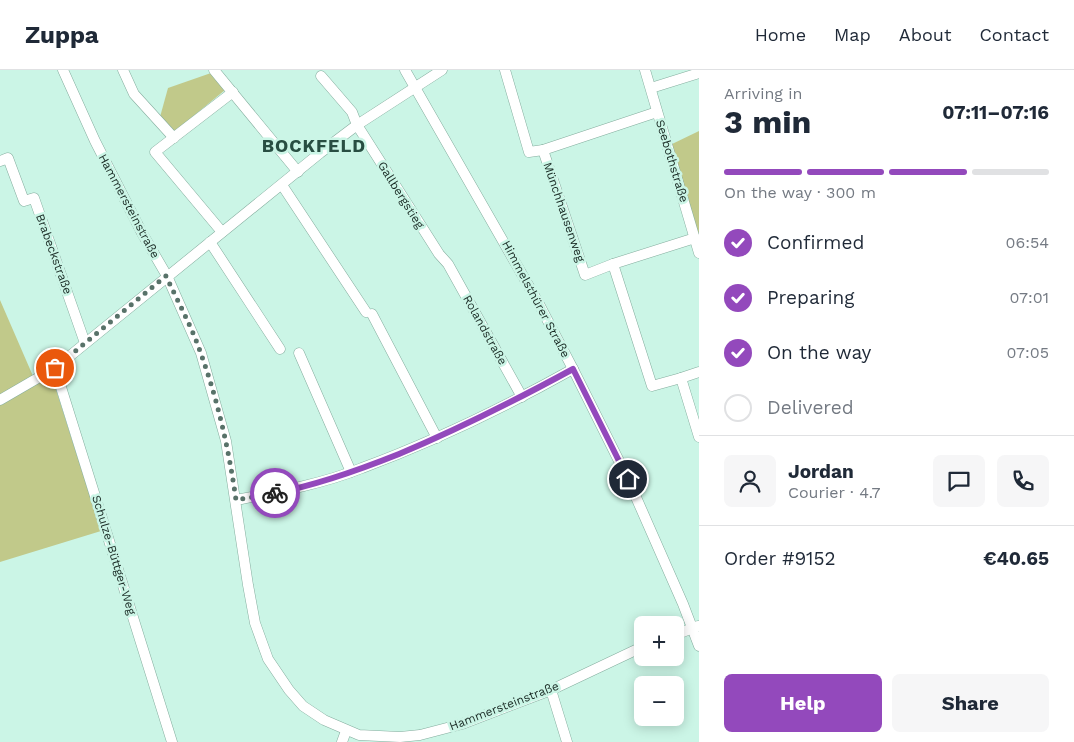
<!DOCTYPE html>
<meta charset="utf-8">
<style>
:root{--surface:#fff;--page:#f6f6f7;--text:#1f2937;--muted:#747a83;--line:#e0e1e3;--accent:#9349bc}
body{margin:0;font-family:"Work Sans",sans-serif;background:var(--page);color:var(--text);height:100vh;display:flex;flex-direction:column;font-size:19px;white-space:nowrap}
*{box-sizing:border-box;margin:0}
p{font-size:16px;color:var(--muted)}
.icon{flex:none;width:28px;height:28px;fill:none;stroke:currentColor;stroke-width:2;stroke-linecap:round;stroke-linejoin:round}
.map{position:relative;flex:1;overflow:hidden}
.side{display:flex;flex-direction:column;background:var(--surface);width:375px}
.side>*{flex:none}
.controls{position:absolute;left:634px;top:546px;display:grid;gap:10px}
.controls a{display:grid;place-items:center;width:50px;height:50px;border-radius:8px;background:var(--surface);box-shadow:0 2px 12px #0003;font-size:25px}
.pin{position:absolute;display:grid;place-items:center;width:42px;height:42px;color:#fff;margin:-21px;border:2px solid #fff;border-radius:50%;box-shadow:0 1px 5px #0007}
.courier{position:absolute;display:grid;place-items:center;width:50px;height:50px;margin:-25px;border:4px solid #9349bc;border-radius:50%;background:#fff;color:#222;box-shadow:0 1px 6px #0007}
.head em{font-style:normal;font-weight:700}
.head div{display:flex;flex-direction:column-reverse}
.head{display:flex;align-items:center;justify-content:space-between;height:85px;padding:0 25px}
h1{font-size:32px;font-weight:700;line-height:38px}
.bar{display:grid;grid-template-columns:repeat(4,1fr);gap:8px 5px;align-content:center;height:60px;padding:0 25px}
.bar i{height:6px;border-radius:4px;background:var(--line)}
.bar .selected{background:var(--accent)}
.bar p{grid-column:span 4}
.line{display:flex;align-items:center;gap:12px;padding:0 25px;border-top:1px solid var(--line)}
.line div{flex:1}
.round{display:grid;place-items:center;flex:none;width:52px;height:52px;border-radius:8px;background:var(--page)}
ol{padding:0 25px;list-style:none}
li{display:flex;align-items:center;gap:15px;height:55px}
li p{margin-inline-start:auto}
li .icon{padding:5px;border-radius:50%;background:var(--accent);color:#fff;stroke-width:4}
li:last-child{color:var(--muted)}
li i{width:28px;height:28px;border:2px solid var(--line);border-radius:50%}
.action{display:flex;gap:10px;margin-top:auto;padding:10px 25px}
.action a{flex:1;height:58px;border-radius:8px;background:var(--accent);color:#fff;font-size:20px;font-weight:700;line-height:58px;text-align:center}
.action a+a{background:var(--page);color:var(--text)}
header{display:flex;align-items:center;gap:30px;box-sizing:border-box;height:70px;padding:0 25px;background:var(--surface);border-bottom:1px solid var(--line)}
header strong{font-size:24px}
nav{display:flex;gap:28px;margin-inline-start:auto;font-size:18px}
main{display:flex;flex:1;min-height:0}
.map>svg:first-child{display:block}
.green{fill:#c1c98a}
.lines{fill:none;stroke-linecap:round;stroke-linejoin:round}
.minor-casing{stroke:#84ad9e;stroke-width:11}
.minor{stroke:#fff;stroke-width:10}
.done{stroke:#587269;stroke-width:5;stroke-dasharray:0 9}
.route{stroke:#9349bc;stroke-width:6}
.labels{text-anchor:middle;stroke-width:5;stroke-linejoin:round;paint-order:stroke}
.street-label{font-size:12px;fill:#1a2b25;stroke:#cbf5e6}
.district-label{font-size:18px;font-weight:bold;letter-spacing:1px;fill:#284e42;stroke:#cbf5e6}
</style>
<header>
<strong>Zuppa</strong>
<nav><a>Home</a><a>Map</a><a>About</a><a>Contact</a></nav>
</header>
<main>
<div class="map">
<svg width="699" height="672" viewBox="0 0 699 672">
<rect width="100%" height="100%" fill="#cbf5e6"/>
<g class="green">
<path d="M 211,3 L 225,20 L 174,62 L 160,47 L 168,18 Z"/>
<path d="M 699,61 L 699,174 L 670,75 Z"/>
<path d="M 0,230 L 36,313 L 52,307 L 101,461 L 0,492 Z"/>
</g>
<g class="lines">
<defs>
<g id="minor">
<path d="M 63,0 L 95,71 L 142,163 L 167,206 L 201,283 L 226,371 L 248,515 L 255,553 L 268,589 L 289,620 L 303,636 L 324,650 L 359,665 L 400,667 L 420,665 L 462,654 L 551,620 L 642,577"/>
<path d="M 123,0 L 134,24 L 174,68"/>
<path d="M 214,0 L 298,102"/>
<path d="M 405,0 L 539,234 L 573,299 L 628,409 L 683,534 L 699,576"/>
<path d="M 505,0 L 529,82 L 543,80"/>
<path d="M 645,0 L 699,183"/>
<path d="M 321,6 L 352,42 L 357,55 L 439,184 L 448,194 L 522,327"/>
<path d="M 651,18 L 699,3"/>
<path d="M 0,91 L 8,88 L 24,131 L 34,128 L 85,273"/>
<path d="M 282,115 L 366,242"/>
<path d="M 222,162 L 155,82 L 233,22"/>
<path d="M 210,172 L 280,279"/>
<path d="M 613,194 L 585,205 L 543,80 L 657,42"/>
<path d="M 372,244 L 437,368"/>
<path d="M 299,283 L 351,402"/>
<path d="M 55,298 L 172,672"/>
<path d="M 699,302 L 681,308 L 699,367"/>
<path d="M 681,308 L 652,316 L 613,194 L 695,168"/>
<path d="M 0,330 L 55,298 L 320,83 L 357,55 L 442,0"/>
<path d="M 236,430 C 278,422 322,414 362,398 C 435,371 505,337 573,299"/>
<path d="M 675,565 L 698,556"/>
<path d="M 551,620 L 567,672"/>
<path d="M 342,672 L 346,661"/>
</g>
</defs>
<use href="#minor" class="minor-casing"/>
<use href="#minor" class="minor"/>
</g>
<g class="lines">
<path class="done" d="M 55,298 L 166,206 C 178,232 192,257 201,284 C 218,331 229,380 236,430 L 275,423"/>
<path class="route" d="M 275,423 C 318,415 359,400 399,384 C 459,359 516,330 573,299 L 628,409"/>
</g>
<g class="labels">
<g class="street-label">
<text transform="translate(672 91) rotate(73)" y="4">Seebothstraße</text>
<text transform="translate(401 125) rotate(58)" y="4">Gallbergstieg</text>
<text transform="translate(129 136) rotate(62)" y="4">Hammersteinstraße</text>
<text transform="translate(564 142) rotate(71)" y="4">Münchhausenweg</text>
<text transform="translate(54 184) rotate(70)" y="4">Brabeckstraße</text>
<text transform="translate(536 229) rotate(62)" y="4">Himmelsthürer Straße</text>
<text transform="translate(485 260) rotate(61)" y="4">Rolandstraße</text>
<text transform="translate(114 485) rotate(73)" y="4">Schulze-Büttger-Weg</text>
<text transform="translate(504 636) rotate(-21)" y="4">Hammersteinstraße</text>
</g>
<g class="district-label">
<text x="314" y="82">BOCKFELD</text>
</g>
</g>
</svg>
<div class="controls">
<a>+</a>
<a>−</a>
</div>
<div class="pin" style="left:55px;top:298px;background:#ea580c"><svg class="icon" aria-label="bag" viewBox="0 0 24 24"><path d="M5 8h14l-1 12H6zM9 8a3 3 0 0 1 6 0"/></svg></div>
<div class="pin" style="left:628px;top:409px;background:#1f2937"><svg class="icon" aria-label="home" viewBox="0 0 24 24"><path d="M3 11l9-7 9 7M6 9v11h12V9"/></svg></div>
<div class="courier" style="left:275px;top:423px"><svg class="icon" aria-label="bike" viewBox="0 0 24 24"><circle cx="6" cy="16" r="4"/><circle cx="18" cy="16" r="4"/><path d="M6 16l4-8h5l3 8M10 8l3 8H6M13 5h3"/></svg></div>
</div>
<section class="side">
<div class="head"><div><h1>3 min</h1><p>Arriving in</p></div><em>07:11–07:16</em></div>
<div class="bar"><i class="selected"></i><i class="selected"></i><i class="selected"></i><i></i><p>On the way · 300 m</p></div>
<ol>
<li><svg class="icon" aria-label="check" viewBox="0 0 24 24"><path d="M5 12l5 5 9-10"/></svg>Confirmed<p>06:54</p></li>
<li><svg class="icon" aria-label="check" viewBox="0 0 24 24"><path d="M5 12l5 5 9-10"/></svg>Preparing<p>07:01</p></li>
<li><svg class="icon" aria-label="check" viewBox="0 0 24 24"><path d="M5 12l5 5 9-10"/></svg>On the way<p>07:05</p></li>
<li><i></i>Delivered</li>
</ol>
<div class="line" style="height:90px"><a class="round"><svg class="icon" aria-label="person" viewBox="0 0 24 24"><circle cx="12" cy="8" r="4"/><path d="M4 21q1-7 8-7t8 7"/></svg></a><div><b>Jordan</b><p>Courier · 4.7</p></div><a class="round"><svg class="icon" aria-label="chat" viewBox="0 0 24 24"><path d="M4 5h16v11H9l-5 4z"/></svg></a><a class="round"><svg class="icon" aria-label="phone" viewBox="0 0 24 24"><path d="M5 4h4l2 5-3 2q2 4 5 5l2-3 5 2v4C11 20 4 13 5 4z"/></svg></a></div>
<div class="line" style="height:65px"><div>Order #9152</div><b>€40.65</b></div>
<div class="action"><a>Help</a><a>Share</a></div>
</section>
</main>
